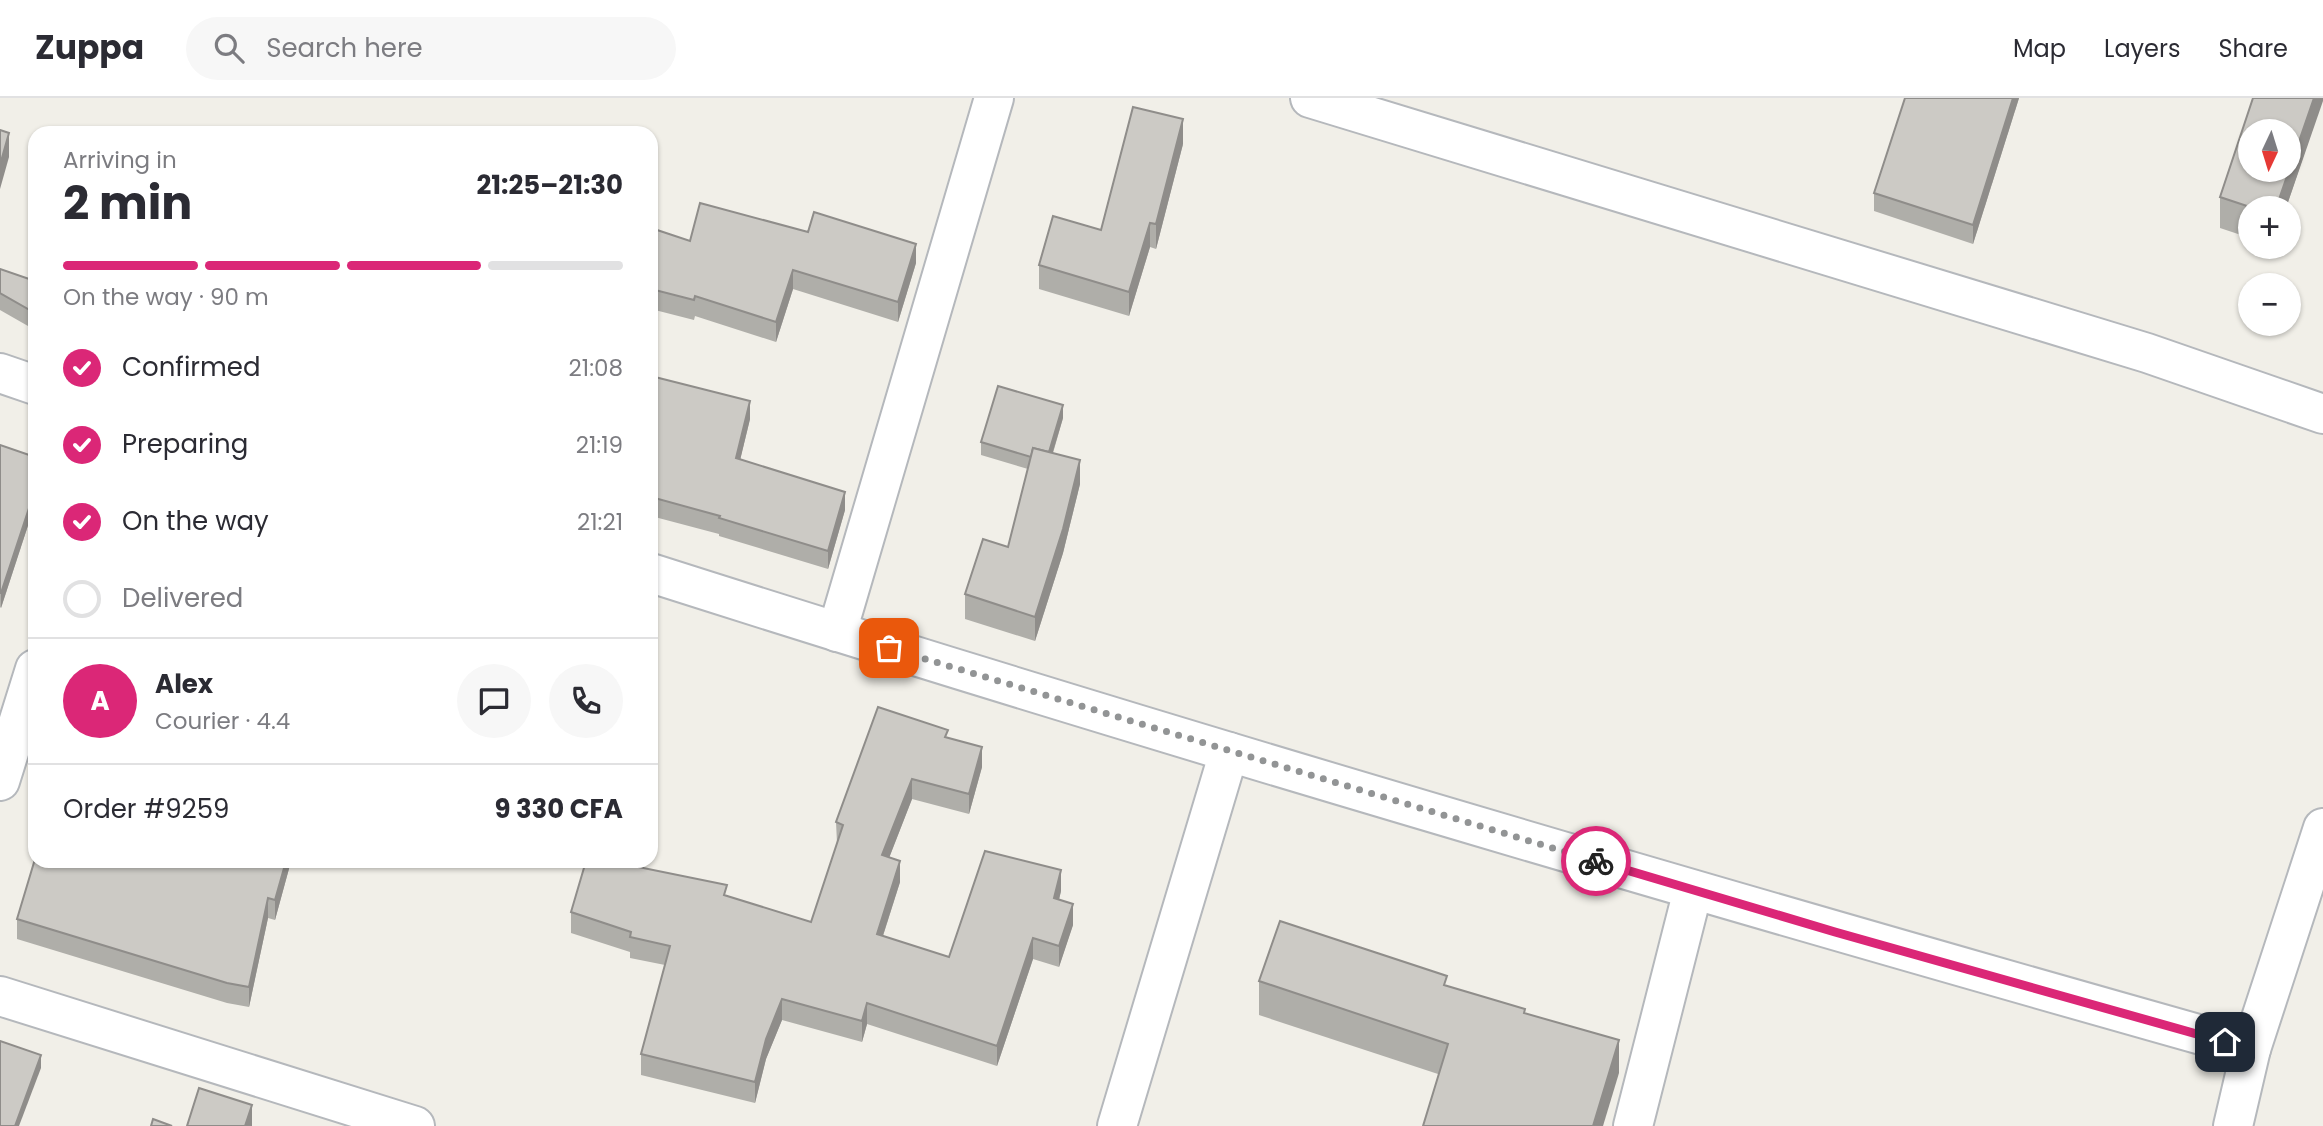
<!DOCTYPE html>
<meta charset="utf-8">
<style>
:root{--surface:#fff;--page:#f7f7f7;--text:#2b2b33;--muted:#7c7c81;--line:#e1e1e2;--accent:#db2777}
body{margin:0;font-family:Poppins,sans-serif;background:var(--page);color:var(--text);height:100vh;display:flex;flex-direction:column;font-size:26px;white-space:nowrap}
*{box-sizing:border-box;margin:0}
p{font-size:23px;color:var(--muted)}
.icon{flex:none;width:38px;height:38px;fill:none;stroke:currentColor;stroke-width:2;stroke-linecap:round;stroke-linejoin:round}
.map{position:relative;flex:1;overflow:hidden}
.panel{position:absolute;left:28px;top:28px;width:630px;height:742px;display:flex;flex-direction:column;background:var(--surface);border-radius:21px;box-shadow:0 2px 5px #0004}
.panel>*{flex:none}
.needle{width:46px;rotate:184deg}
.controls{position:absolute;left:2238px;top:21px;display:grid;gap:14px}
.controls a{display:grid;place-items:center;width:63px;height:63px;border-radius:50%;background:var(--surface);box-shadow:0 2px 5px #0004;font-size:35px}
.pin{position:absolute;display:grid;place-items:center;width:60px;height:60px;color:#fff;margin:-30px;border-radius:14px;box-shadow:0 4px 10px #0006}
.courier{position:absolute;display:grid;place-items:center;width:70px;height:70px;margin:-35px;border:5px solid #db2777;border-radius:50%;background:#fff;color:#222;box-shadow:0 2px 9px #0007}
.summary em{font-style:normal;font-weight:700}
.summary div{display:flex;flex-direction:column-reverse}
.summary{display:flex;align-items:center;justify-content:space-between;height:119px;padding:0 35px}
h1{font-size:46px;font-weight:700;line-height:52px}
.bar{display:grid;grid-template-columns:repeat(4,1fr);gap:10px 7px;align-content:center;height:84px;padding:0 35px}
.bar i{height:9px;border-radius:5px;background:var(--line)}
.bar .on{background:var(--accent)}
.bar p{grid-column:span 4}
.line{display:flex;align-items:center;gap:18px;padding:0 35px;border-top:2px solid var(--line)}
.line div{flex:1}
.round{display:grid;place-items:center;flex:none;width:74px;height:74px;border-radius:37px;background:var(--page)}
ol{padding:0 35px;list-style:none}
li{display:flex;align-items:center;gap:21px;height:77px}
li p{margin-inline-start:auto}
li .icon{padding:7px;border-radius:50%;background:var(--accent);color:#fff;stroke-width:4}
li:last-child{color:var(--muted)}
li i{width:38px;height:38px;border:4px solid var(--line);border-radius:50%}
header{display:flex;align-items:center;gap:42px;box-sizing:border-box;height:98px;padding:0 35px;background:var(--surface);border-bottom:2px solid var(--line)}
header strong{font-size:33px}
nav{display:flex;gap:38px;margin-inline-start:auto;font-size:24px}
.search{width:490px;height:63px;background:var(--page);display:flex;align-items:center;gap:18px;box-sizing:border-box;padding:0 24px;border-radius:38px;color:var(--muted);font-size:26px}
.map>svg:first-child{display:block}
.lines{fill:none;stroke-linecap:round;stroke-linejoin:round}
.minor-casing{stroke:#b5b8bc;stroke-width:42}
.minor{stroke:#fff;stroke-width:38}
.wall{fill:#afaea9}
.shaded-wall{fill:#8f8d8a}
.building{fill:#cccac5;stroke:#8f8d8a;stroke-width:2;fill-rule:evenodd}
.done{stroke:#929495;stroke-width:7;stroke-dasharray:0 12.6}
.route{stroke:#db2777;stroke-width:9}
</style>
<header>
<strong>Zuppa</strong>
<div class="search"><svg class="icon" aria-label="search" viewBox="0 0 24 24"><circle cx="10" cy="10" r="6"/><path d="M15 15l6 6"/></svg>Search here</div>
<nav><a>Map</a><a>Layers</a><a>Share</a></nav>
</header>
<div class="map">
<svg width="2323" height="1028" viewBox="0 0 2323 1028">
<rect width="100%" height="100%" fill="#f1efe8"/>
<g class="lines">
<defs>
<g id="minor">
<path d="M 1310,0 L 2147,255 L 2323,316"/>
<path d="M 0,275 L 35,287"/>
<path d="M 651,475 C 1181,644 1715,800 2251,951"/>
<path d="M 837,534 L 994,0"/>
<path d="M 0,683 L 35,571"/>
<path d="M 0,898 L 415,1028"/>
<path d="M 1117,1028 L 1229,654"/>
<path d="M 1633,1028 L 1693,792"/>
<path d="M 2233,1028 L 2251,951 L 2323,730"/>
</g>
</defs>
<use href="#minor" class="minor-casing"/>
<use href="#minor" class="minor"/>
</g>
<g class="wall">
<path d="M 1905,0 L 2019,0 L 1973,146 L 1874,113 L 1874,95 Z"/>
<path d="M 2323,0 L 2286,110 L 2250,110 L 2250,140 L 2220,130 L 2220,99 Z"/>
<path d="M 1183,46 L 1156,151 L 1150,149 L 1129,218 L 1039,191 L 1039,167 L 1101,132 Z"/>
<path d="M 651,130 L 690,143 L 916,165 L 898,224 L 793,191 L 776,244 L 695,218 L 694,222 L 651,211 Z"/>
<path d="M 0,171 L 35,183 L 35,232 L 0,212 Z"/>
<path d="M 651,278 L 750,321 L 740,362 L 845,412 L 828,471 L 719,438 L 719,436 L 651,418 Z"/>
<path d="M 1063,320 L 1053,355 L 1080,386 L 1063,455 L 1035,543 L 965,521 L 965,496 L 1008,449 L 1028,371 L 981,357 L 981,344 Z"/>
<path d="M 0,347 L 35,359 L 35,406 L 1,510 L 0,509 Z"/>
<path d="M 948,640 L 982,669 L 969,716 L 912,701 L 889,760 L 900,784 L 883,838 L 949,859 L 1061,793 L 1059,802 L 1073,827 L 1059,869 L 1033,861 L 997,968 L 867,926 L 862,944 L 782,922 L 766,961 L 755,1005 L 641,977 L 641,956 L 665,867 L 630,860 L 630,854 L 571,835 L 571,814 L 727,798 L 811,824 L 837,745 L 836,724 Z"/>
<path d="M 290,763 L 290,767 L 275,822 L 268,820 L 249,909 L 227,905 L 17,841 L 17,821 Z"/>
<path d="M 1259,883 L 1447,888 L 1525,915 L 1619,975 L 1438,976 L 1259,917 Z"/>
</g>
<g class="shaded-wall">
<path d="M 2013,0 L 2019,0 L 1973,146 L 1973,127 Z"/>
<path d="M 2314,0 L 2323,0 L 2323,3 L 2286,110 L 2276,110 Z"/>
<path d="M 1183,21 L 1183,46 L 1156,151 L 1156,126 Z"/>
<path d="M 9,35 L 9,59 L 0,91 L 0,67 Z"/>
<path d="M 1150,125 L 1150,149 L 1129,218 L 1129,194 Z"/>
<path d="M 916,146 L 916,165 L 898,224 L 898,204 Z"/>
<path d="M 793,172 L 793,191 L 776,244 L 776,224 Z"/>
<path d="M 750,303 L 750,321 L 736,379 L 736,360 Z"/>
<path d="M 1063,307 L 1063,320 L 1046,377 L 1046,364 Z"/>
<path d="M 1080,362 L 1080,386 L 1063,455 L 1035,543 L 1035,519 Z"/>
<path d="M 35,392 L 35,406 L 1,510 L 1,495 Z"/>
<path d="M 845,394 L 845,412 L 828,471 L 828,453 Z"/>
<path d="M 982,649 L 982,669 L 969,716 L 969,696 Z"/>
<path d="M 912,681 L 912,701 L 882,778 L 882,757 Z"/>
<path d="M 286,763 L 290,763 L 290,767 L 275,822 L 275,802 Z"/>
<path d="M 900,763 L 900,784 L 877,856 L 877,836 Z"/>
<path d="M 1061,772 L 1061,793 L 1054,821 L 1054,800 Z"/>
<path d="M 268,800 L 268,820 L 249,909 L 249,889 Z"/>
<path d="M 1073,806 L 1073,827 L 1059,869 L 1059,848 Z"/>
<path d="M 1033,840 L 1033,861 L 997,968 L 997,948 Z"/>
<path d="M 782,901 L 782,922 L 766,961 L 755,1005 L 755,984 L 766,941 Z"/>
<path d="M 867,905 L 867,926 L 862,944 L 862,923 Z"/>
<path d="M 1619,942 L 1619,975 L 1603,1028 L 1593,1028 Z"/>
<path d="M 41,957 L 41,970 L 19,1028 L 15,1028 Z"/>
<path d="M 252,1007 L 252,1028 L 245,1028 Z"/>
</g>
<g class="building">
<path d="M 1905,0 L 2013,0 L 1973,127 L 1874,95 Z"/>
<path d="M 2253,0 L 2314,0 L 2276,110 L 2253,110 L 2220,99 ZM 2250,33 L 2289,33 L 2289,72 L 2250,72 Z"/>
<path d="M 1133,9 L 1183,21 L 1156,126 L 1150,125 L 1129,194 L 1039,167 L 1053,118 L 1101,132 Z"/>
<path d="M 0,32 L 9,35 L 0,67 Z"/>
<path d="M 700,105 L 808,134 L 814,114 L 916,146 L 898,204 L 793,172 L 776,224 L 695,198 L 694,202 L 651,191 L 651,130 L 690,143 Z"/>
<path d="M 0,171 L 35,183 L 35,215 L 0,195 Z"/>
<path d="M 651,278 L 750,303 L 736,360 L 845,394 L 828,453 L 719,420 L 720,418 L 651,399 Z"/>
<path d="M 998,288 L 1063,307 L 1049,354 L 1033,350 L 1031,359 L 981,344 Z"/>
<path d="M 0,347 L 35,359 L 35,392 L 1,495 L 0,495 Z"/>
<path d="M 1033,350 L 1080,362 L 1063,431 L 1035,519 L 965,496 L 983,441 L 1008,449 Z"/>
<path d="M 878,609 L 948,632 L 945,639 L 982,649 L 969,696 L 912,681 L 882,757 L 900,763 L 877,836 L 949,859 L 985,753 L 1061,772 L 1054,800 L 1073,806 L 1059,848 L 1033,840 L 997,948 L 867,905 L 862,923 L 782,901 L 766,941 L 755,984 L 641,956 L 670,848 L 630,839 L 631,834 L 571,814 L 586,763 L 609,763 L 727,787 L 724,797 L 811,824 L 843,727 L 836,724 Z"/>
<path d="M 35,761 L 35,763 L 286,763 L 275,802 L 268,800 L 249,889 L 227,885 L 17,821 Z"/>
<path d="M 1280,823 L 1447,878 L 1444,887 L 1525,911 L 1524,915 L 1619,942 L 1593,1028 L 1423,1028 L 1448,946 L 1259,883 Z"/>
<path d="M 0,943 L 41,957 L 15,1028 L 0,1028 Z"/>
<path d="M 199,990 L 252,1007 L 245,1028 L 187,1028 Z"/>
<path d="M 153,1021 L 172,1028 L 151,1028 Z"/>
</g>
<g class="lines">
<path class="done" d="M 889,550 L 1596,763"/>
<path class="route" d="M 1596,763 L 1835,834 L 2225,944"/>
</g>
</svg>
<div class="controls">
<a><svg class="needle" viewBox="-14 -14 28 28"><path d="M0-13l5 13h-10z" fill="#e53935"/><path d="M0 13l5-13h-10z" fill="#7c7c81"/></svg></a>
<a>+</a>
<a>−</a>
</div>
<div class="pin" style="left:889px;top:550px;background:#ea580c"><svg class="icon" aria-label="bag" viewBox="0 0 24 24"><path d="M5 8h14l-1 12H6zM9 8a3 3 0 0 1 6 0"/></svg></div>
<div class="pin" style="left:2225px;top:944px;background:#1f2937"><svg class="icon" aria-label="home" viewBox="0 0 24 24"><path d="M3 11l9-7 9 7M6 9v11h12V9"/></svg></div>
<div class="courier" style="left:1596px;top:763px"><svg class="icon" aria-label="bike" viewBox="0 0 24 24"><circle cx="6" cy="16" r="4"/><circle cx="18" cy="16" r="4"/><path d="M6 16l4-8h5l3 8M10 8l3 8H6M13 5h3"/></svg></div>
<section class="panel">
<div class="summary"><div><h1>2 min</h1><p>Arriving in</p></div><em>21:25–21:30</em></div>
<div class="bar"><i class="on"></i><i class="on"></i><i class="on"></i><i></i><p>On the way · 90 m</p></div>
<ol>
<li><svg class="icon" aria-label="check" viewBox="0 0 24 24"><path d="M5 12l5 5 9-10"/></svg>Confirmed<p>21:08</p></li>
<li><svg class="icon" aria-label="check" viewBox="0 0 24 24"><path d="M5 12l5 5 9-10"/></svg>Preparing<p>21:19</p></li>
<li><svg class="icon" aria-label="check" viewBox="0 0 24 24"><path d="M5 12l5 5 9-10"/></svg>On the way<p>21:21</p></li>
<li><i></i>Delivered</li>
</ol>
<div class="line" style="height:126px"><b class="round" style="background:var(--accent);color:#fff">A</b><div><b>Alex</b><p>Courier · 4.4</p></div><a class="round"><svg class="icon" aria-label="chat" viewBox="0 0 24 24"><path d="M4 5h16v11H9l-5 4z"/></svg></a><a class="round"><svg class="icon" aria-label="phone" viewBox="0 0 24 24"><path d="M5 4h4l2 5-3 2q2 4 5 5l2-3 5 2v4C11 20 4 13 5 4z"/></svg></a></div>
<div class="line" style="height:91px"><div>Order #9259</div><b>9 330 CFA</b></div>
</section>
</div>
